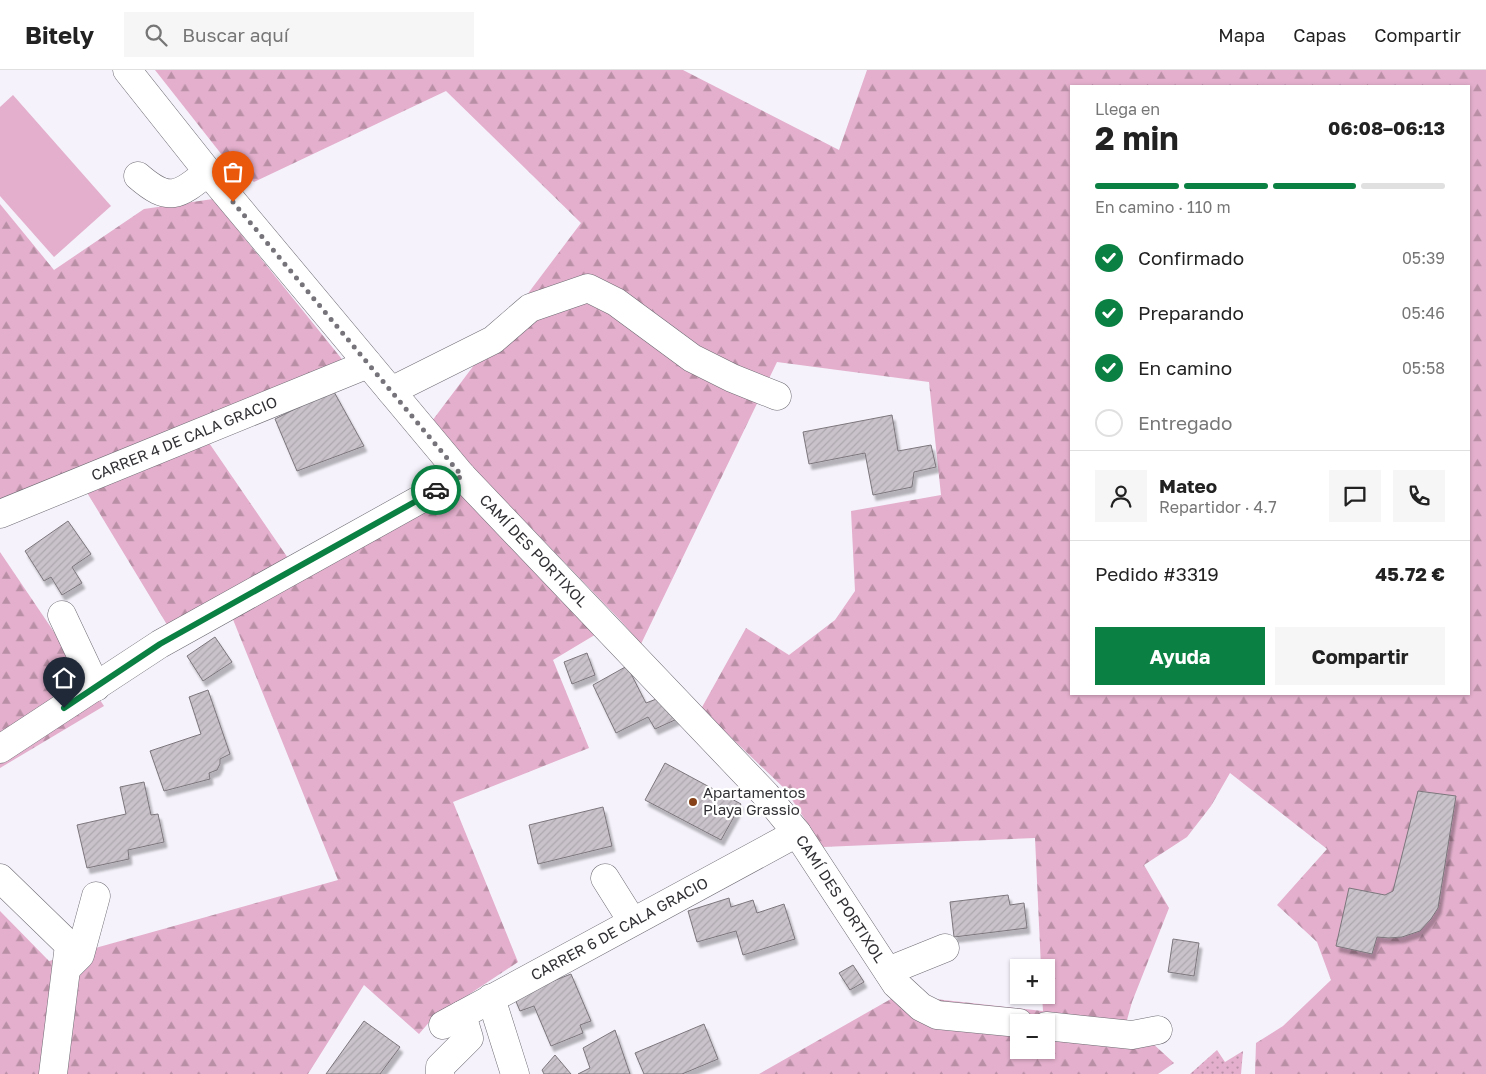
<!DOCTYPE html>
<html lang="es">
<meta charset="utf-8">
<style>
:root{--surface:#fff;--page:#f6f6f6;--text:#222;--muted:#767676;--line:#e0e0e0;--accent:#0b8043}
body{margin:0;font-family:"Golos Text",sans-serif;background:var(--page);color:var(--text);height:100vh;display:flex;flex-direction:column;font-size:19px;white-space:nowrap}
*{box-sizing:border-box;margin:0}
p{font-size:16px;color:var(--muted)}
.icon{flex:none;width:28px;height:28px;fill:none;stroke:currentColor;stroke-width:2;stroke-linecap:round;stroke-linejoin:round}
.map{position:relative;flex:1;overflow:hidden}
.panel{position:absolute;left:1070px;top:15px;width:400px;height:610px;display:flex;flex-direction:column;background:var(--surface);border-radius:0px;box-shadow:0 1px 4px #0004}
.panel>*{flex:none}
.controls{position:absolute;left:1010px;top:889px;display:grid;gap:10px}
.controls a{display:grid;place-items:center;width:45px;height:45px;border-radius:0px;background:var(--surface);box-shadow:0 1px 4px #0004;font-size:25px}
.pin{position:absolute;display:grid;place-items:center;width:42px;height:42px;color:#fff;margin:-51px -21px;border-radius:50% 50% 50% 0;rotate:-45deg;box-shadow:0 0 5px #0007}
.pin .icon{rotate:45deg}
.courier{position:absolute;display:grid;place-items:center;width:50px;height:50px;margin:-25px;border:4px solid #0b8043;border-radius:50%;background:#fff;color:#222;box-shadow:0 1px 6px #0007}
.summary em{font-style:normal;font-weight:700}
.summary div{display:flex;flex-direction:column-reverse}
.summary{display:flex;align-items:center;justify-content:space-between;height:85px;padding:0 25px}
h1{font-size:32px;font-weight:700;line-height:38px}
.bar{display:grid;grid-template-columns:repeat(4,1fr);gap:8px 5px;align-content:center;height:60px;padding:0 25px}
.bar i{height:6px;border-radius:4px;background:var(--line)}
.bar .selected{background:var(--accent)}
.bar p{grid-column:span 4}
.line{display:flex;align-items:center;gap:12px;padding:0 25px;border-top:1px solid var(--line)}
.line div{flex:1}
.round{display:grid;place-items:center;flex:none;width:52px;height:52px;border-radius:0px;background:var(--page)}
ol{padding:0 25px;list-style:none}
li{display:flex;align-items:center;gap:15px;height:55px}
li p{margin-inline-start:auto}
li .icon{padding:5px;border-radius:50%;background:var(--accent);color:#fff;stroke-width:4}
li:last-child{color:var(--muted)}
li i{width:28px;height:28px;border:2px solid var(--line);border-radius:50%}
.action{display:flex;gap:10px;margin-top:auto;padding:10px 25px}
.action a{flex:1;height:58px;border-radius:0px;background:var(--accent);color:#fff;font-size:20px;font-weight:700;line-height:58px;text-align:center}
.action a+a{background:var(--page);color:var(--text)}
header{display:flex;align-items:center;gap:30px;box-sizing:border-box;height:70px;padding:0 25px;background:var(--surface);border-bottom:1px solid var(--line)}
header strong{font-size:24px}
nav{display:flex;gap:28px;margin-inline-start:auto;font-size:18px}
.search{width:350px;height:45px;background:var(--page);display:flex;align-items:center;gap:12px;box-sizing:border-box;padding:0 18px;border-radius:0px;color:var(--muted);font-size:19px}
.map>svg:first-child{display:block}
.grass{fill:url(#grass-dots)}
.forest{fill:url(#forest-firs);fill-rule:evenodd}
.garden{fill:#e3afcc}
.building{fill:url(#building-hatch);stroke:#7c767c;filter:url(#shadow)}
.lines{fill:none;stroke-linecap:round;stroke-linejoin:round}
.minor-casing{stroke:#6e6b73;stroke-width:29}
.minor{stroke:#fff;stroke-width:28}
.done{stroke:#76747a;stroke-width:5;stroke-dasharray:0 9}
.route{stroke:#0b8043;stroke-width:6}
.poi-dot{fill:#864118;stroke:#fff;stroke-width:2}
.labels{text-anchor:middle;stroke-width:4.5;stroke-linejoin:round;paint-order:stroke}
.street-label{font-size:15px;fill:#313034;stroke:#fff}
.poi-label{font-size:15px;fill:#313034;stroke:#fff;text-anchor:start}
</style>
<header>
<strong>Bitely</strong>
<div class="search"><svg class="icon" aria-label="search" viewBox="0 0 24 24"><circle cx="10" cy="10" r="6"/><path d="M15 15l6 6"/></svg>Buscar aquí</div>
<nav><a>Mapa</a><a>Capas</a><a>Compartir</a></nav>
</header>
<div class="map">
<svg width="1486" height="1004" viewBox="0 0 1486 1004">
<defs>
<pattern id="grass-dots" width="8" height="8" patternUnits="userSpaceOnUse" patternTransform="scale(1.25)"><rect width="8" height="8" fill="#e3afcc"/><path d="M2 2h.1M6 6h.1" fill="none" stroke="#b98fa6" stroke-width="1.8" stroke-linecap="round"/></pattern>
<pattern id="forest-firs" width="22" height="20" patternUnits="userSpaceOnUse" patternTransform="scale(1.25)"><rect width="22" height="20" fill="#e3afcc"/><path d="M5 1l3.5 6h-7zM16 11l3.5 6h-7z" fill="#b98fa6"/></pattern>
<pattern id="building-hatch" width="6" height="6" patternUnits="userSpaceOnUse" patternTransform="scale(1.25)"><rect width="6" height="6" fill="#c9c2ca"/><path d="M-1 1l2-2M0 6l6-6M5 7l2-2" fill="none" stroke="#ada7ae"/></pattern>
<filter id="shadow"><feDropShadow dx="3" dy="5.5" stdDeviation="1" flood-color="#0004"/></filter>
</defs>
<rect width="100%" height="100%" fill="#f5f2fb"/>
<path class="grass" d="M 1217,980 L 1225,992 L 1243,981 L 1241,1004 L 1190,1004 Z"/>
<g class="forest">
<path d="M 155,0 L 683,0 L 839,80 L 867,0 L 1486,0 L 1486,1004 L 1255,1004 L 1256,973 L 1283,956 L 1331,910 L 1317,872 L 1277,835 L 1327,779 L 1230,703 L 1211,736 L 1187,767 L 1144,795 L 1169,838 L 1132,932 L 1127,950 L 1174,993 L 1158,1004 L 759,1004 L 912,917 L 935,929 L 1043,941 L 1042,925 L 1046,925 L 1046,898 L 1041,897 L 1035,768 L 823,777 L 785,719 L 701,639 L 746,558 L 789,585 L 835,550 L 855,521 L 851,441 L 941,425 L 929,312 L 777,292 L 641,574 L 620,550 L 481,406 L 432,351 L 581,153 L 446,21 L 254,112 L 222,85 ZM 1071,16 L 1469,16 L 1469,624 L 1071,624 ZM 1019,952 L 1046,952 L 1046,980 L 1019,980 Z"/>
<path d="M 213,129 L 345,293 L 194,351 L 290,491 L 169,558 L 77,406 L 0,436 L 0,134 L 54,200 L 144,139 Z"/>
<path d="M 463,421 L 598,563 L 553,590 L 589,678 L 453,732 L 518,892 L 432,949 L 419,964 L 364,915 L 308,1004 L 0,1004 L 0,841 L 49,891 L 338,810 L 232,547 Z"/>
<path d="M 0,482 L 104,636 L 0,698 Z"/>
</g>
<path class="garden" d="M 13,25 L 111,136 L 54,187 L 0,126 L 0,37 Z"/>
<g class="building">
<path d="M 333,320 L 364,376 L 297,401 L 275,349 Z"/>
<path d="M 892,345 L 898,381 L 931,375 L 936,397 L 914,402 L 912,417 L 873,425 L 865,383 L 809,394 L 803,362 Z"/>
<path d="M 68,451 L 91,484 L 72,497 L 82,513 L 62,525 L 51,507 L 44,511 L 25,481 Z"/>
<path d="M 215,567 L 232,592 L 203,611 L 187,586 Z"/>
<path d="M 587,583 L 595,605 L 572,614 L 564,592 Z"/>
<path d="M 627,596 L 646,633 L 659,628 L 677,649 L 655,659 L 648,647 L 616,663 L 593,615 Z"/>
<path d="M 208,620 L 230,684 L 220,689 L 220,694 L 217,700 L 209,703 L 210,709 L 164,721 L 150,681 L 201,664 L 189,627 Z"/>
<path d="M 665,693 L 741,734 L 721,770 L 645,730 Z"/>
<path d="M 144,712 L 151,745 L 158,744 L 164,772 L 128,780 L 129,789 L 87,798 L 77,755 L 126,744 L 120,717 Z"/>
<path d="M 1418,721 L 1456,726 L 1438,838 L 1431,849 L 1420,861 L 1402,867 L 1389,868 L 1377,867 L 1372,884 L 1336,876 L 1349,818 L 1385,825 L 1393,821 Z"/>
<path d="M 603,737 L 612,776 L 538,794 L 529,755 Z"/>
<path d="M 1008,825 L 1010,835 L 1024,833 L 1027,858 L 954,867 L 950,832 Z"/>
<path d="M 729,828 L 731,837 L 753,830 L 757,843 L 784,834 L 795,869 L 743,885 L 736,861 L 697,872 L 688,841 Z"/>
<path d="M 1173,869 L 1199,873 L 1194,906 L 1168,902 Z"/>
<path d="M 853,895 L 864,912 L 850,920 L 839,903 Z"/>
<path d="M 571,904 L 591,951 L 580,955 L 583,963 L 551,976 L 534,936 L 520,941 L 512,922 L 553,911 Z"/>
<path d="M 364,951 L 400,977 L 380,1004 L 326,1004 Z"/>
<path d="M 704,954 L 718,989 L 682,1004 L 644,1004 L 635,983 Z"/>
<path d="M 615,960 L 630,1004 L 578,1004 L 590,998 L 583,978 Z"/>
<path d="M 555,985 L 571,1004 L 544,1004 L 542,1000 Z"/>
</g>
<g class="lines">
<defs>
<g id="minor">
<path id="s1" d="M 127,0 L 208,102 L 462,406 L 766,725 L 797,763 L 896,914 L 921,937 L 937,945 L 1019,953"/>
<path d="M 138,106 C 169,133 178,126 208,102"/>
<path d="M 391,321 L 493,270 L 530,238 L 588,218 L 616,232 L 692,288 L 732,308 L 777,326"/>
<path id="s2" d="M 0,444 L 368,294"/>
<path d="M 62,545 L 96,617"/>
<path d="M 0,679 L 160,574 L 462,406"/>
<path d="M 0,808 L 69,875 L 53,1004"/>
<path d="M 605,808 L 632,851"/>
<path d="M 68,897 L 80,885 L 96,826"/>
<path d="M 888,901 L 945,878"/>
<path d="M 491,928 L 515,1004"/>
<path id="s3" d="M 443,955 L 797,763"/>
<path d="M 1046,956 L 1132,965 L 1158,960"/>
<path d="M 440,1004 L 440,997 L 469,968 L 462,945"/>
</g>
</defs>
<use href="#minor" class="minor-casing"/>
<use href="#minor" class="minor"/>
</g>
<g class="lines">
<path class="done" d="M 233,132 L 462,406 L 436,420"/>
<path class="route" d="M 64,638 L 160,574 L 436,420"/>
</g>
<circle class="poi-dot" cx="693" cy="732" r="5"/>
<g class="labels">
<g class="street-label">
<text dy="5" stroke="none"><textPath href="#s2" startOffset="199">CARRER 4 DE CALA GRACIO</textPath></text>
<text dy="5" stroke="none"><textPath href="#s1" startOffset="630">CAMÍ DES PORTIXOL</textPath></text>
<text dy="5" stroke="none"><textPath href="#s1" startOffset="1095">CAMÍ DES PORTIXOL</textPath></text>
<text dy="5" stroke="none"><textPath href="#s3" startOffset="201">CARRER 6 DE CALA GRACIO</textPath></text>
</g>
<g class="poi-label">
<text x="703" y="728">Apartamentos<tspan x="703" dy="17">Playa Grassio</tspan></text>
</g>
</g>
</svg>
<div class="controls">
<a>+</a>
<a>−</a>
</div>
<div class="pin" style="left:233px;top:132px;background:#ea580c"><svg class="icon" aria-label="bag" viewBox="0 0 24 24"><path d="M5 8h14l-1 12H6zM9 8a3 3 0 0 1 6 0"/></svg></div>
<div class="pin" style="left:64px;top:638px;background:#1f2937"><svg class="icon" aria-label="home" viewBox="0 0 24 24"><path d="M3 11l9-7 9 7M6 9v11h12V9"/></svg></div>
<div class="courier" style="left:436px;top:420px"><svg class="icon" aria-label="car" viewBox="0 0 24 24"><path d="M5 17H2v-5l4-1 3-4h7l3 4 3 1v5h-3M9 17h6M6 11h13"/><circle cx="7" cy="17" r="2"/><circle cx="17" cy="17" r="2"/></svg></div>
<section class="panel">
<div class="summary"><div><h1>2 min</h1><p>Llega en</p></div><em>06:08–06:13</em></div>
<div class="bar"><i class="selected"></i><i class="selected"></i><i class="selected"></i><i></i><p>En camino · 110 m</p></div>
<ol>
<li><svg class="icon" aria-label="check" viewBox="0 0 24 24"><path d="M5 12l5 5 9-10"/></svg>Confirmado<p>05:39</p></li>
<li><svg class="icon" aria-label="check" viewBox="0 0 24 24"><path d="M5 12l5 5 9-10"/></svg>Preparando<p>05:46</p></li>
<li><svg class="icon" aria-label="check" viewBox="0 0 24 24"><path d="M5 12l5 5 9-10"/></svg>En camino<p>05:58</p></li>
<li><i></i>Entregado</li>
</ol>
<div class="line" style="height:90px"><a class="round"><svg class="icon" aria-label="person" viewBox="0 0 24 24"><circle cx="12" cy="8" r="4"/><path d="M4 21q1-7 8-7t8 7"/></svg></a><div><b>Mateo</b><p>Repartidor · 4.7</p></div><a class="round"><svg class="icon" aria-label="chat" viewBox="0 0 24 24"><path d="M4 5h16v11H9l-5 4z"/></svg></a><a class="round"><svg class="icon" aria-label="phone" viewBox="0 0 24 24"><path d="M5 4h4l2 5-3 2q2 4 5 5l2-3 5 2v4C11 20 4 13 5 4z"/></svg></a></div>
<div class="line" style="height:65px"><div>Pedido #3319</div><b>45.72 €</b></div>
<div class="action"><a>Ayuda</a><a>Compartir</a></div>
</section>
</div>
